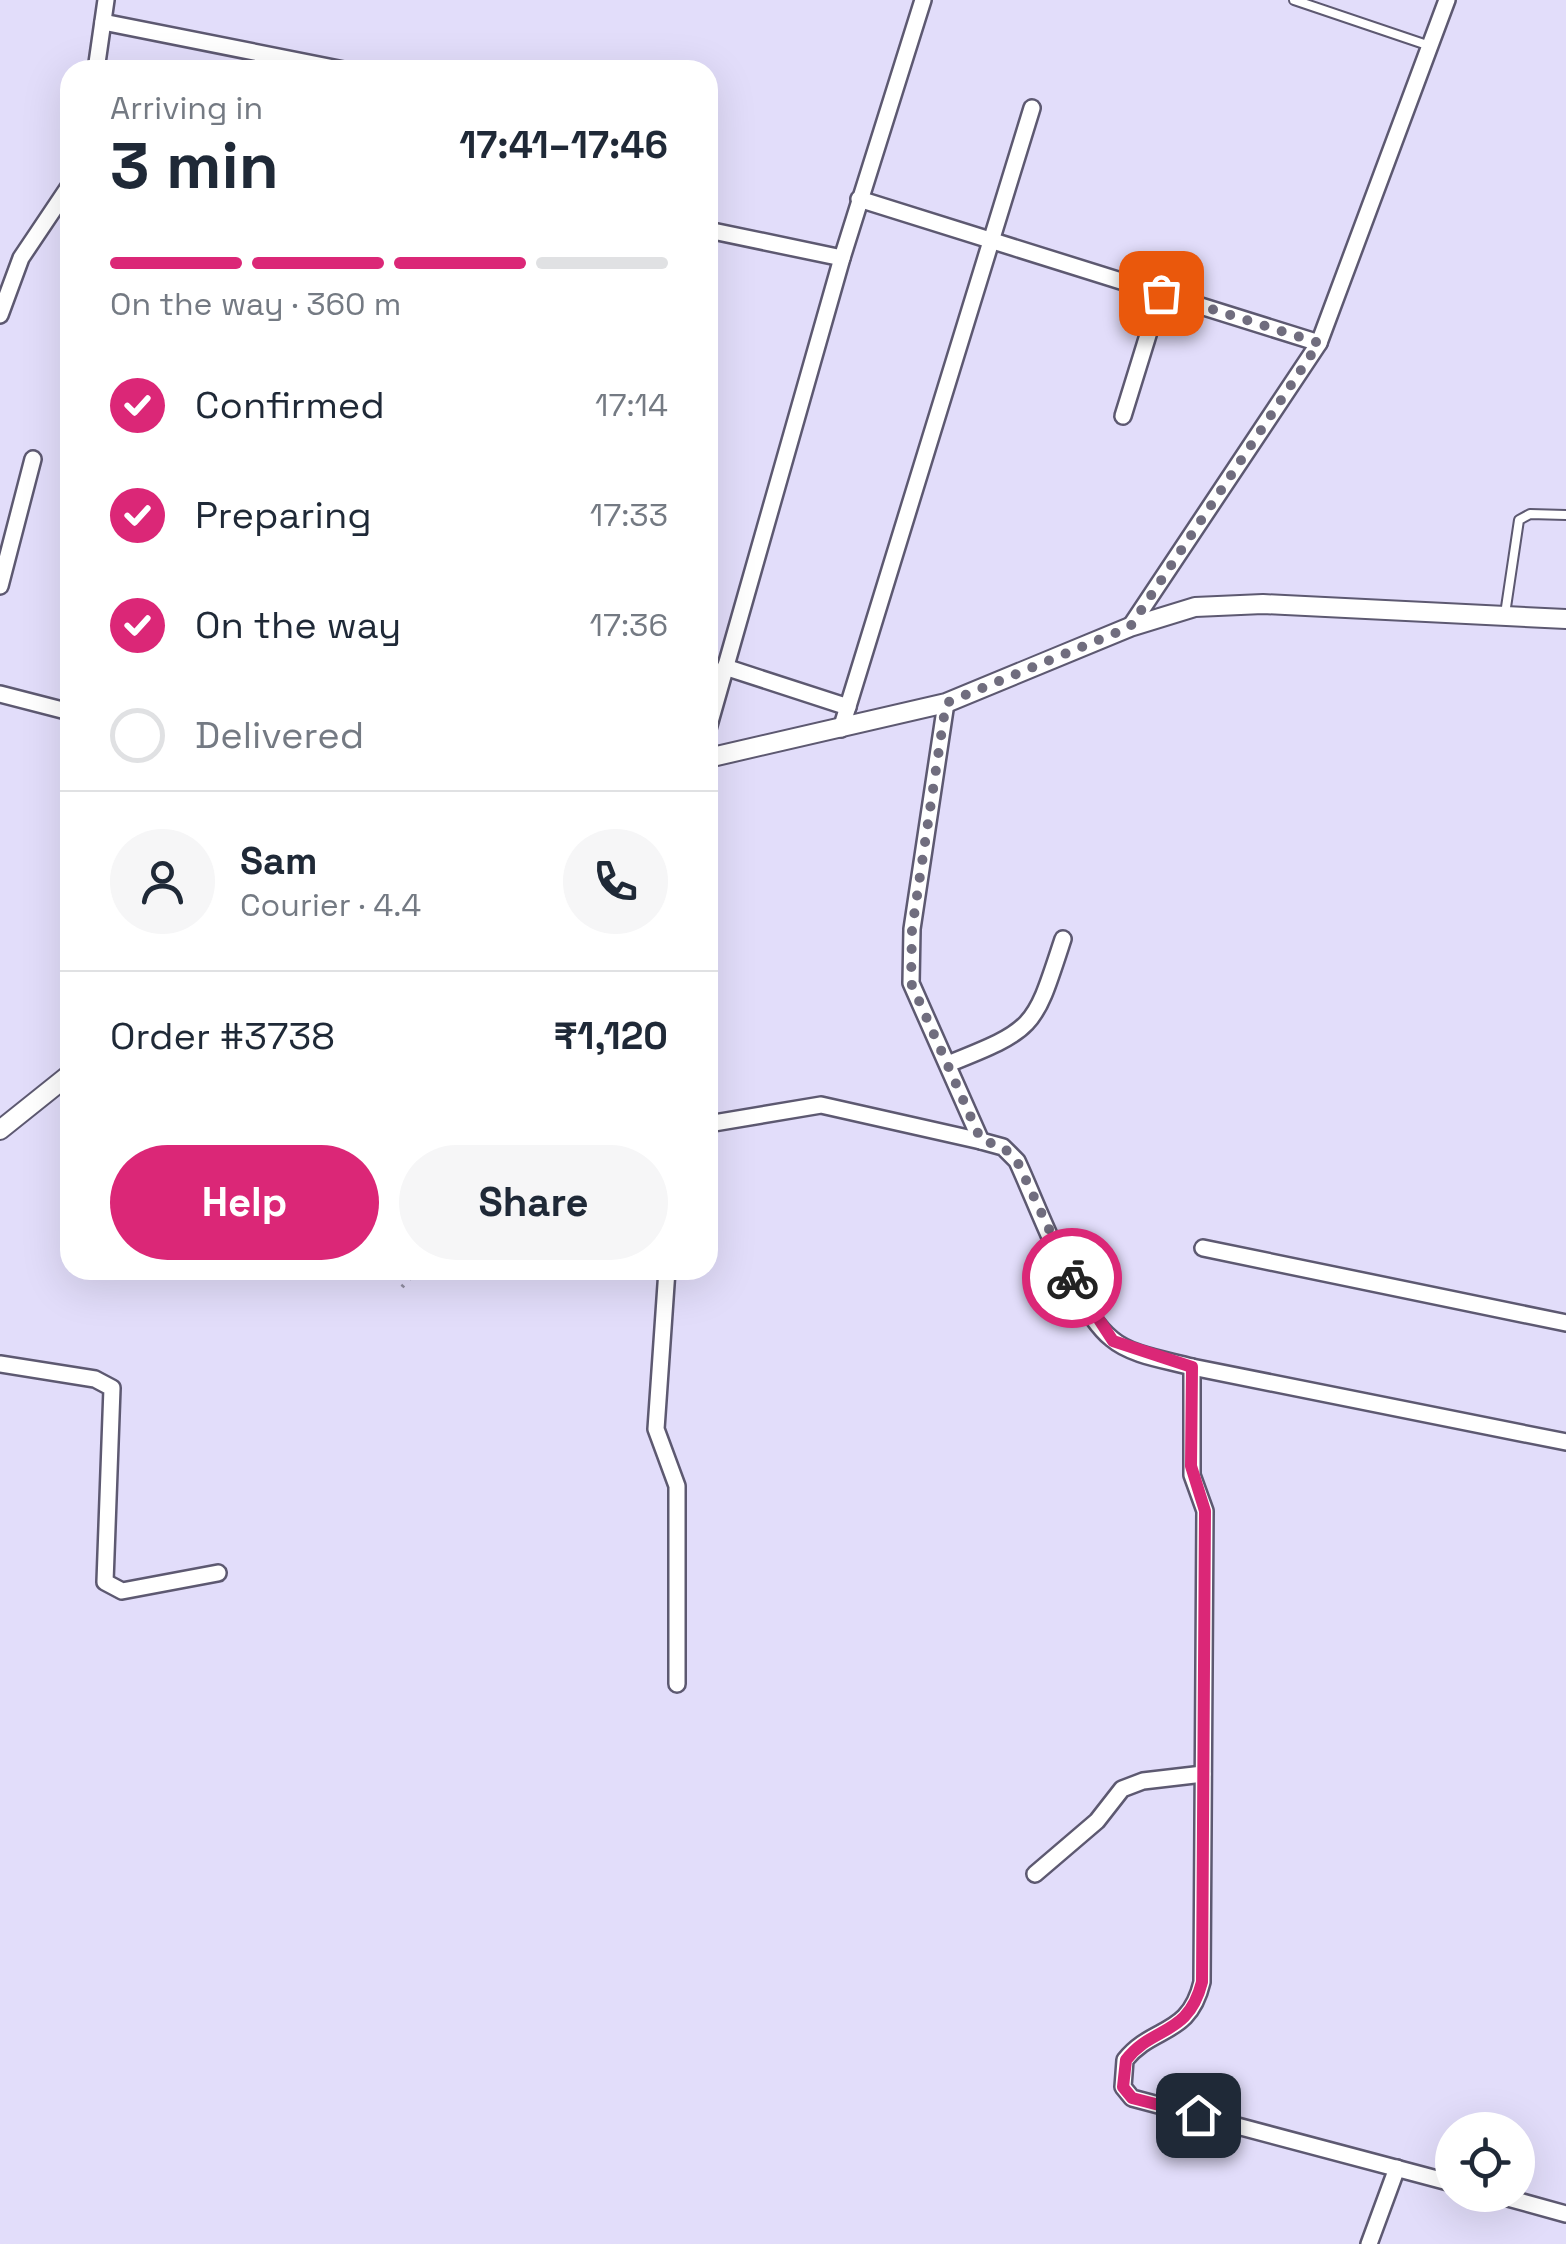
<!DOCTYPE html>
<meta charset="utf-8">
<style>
:root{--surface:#fff;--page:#f6f6f7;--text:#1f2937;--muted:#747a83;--line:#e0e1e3;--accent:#db2777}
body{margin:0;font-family:"Space Grotesk",sans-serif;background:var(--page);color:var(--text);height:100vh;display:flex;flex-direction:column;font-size:38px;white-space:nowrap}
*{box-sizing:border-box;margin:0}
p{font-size:32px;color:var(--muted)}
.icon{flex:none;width:55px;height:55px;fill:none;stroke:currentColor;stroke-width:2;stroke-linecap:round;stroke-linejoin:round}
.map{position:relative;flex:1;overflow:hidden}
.sheet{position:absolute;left:60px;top:60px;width:658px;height:1220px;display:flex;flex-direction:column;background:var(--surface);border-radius:30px;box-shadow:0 10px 40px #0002}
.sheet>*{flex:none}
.controls{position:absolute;left:1435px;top:2112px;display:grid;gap:20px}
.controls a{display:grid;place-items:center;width:100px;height:100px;border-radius:50%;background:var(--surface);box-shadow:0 10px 40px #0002;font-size:50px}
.pin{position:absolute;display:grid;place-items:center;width:85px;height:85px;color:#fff;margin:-42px;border-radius:20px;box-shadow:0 5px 15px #0006}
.courier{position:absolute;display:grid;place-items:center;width:100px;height:100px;margin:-50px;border:8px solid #db2777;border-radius:50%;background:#fff;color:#222;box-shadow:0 2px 12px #0007}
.summary em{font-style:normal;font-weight:600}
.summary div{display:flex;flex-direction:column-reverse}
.summary{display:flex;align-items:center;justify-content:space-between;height:170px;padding:0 50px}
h1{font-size:65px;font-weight:600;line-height:75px}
.bar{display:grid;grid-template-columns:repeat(4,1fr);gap:15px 10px;align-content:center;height:120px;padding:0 50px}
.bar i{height:12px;border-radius:8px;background:var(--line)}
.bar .active{background:var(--accent)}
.bar p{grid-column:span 4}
.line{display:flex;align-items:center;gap:25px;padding:0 50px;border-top:2px solid var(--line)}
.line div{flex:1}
.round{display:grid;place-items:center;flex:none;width:105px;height:105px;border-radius:52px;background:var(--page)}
ol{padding:0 50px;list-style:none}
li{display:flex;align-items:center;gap:30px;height:110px}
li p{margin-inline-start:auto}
li .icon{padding:10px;border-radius:50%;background:var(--accent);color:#fff;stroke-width:4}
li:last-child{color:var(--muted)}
li i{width:55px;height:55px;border:5px solid var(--line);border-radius:50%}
.button{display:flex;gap:20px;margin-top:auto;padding:20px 50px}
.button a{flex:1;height:115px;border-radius:60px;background:var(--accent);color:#fff;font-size:40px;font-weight:600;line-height:115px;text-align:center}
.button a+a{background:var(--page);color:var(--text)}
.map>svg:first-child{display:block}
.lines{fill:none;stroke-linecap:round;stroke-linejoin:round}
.service-casing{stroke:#5d5971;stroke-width:12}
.minor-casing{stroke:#5d5971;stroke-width:20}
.tertiary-casing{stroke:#5d5971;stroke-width:22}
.path{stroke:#928fa3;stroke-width:4;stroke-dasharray:2.5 8;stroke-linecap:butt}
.service{stroke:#fff;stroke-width:8}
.minor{stroke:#fff;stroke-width:15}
.tertiary{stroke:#fff;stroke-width:18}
.done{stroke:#706d7e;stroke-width:10;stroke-dasharray:0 18}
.route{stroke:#db2777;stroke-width:12}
</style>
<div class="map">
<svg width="1566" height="2244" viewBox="0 0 1566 2244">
<rect width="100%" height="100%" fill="#e2ddfa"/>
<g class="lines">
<defs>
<g id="service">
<path d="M 1294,0 L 1430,46"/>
<path d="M 1505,614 L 1519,520 L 1530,514 L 1566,515"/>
</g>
<g id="minor">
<path d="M 103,22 L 344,70"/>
<path d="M 96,70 L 106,0"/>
<path d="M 859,199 L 1319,343"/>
<path d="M 708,230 L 842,258"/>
<path d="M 0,315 L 21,258 L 70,185"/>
<path d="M 1123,416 L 1161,293"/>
<path d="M 0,586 L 33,459"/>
<path d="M 1130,627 L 1319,343 L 1447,0"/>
<path d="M 725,667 L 848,707"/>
<path d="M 0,694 L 70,712"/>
<path d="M 946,703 L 912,929 L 911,983 L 981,1141 L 1003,1147 L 1017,1161 C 1038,1206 1075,1310 1112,1339 C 1132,1356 1167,1360 1192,1367 L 1566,1442"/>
<path d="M 708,729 L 842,258 L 923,0"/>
<path d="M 841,729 L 1032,108"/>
<path d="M 948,1064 C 1036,1029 1034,1028 1063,939"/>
<path d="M 708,1124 L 821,1105 L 981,1141"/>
<path d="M 1203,1248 L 1566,1323"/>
<path d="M 667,1270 L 656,1429 L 677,1486 L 677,1684"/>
<path d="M 0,1364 L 95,1379 L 112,1388 L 105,1582 L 122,1591 L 218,1573"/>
<path d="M 1192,1367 L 1192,1475 L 1205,1511 L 1202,1982 C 1189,2037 1153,2025 1125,2060 L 1123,2087 L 1132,2098 L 1452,2183"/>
<path d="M 1035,1874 L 1097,1821 L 1122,1789 L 1143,1781 L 1203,1774"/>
<path d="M 1497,2195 L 1566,2214"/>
<path d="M 1369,2244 L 1397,2168"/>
</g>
<g id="tertiary">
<path d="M 708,758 L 946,703 L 1130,627 L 1195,607 L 1263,604 L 1566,619"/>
<path d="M 0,1130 L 70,1074"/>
</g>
</defs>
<use href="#service" class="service-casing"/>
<use href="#minor" class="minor-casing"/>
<use href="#tertiary" class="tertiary-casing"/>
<path class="path" d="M 402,1287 L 417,1270"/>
<use href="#service" class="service"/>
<use href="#minor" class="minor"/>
<use href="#tertiary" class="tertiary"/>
</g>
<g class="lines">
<path class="done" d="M 1072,1278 L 1017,1161 L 1003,1147 L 981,1140 L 911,983 L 912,929 L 946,703 L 1130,627 L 1319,343 L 1161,293"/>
<path class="route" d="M 1072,1278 L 1113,1341 L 1192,1367 L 1191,1466 L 1205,1511 L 1202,1982 C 1188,2037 1153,2025 1126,2060 L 1123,2087 L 1132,2098 L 1198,2115"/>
</g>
</svg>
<div class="controls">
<a><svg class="icon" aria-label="locate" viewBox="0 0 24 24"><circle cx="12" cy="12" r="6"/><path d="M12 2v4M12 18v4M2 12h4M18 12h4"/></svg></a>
</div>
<div class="pin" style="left:1161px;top:293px;background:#ea580c"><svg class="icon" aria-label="bag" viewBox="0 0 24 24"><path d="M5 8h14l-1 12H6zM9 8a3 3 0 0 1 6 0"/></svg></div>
<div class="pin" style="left:1198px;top:2115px;background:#1f2937"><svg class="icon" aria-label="home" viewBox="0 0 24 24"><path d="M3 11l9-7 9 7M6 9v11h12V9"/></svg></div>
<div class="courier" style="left:1072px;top:1278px"><svg class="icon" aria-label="bike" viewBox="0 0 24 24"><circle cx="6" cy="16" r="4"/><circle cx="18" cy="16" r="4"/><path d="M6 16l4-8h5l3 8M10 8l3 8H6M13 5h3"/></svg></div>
<section class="sheet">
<div class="summary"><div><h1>3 min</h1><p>Arriving in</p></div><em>17:41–17:46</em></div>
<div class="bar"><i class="active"></i><i class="active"></i><i class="active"></i><i></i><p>On the way · 360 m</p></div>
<ol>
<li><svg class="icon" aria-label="check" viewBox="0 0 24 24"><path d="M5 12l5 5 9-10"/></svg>Confirmed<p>17:14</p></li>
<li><svg class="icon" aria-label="check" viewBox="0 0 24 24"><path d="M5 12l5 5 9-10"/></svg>Preparing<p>17:33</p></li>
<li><svg class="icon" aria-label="check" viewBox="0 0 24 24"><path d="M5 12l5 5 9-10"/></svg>On the way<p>17:36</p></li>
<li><i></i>Delivered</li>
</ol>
<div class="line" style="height:180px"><a class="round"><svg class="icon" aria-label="person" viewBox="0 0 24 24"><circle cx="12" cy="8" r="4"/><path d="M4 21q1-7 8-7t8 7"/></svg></a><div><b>Sam</b><p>Courier · 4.4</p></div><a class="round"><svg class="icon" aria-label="phone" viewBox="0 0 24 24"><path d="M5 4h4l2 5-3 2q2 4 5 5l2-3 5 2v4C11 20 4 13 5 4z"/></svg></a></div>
<div class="line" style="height:130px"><div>Order #3738</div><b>₹1,120</b></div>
<div class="button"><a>Help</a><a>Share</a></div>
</section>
</div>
